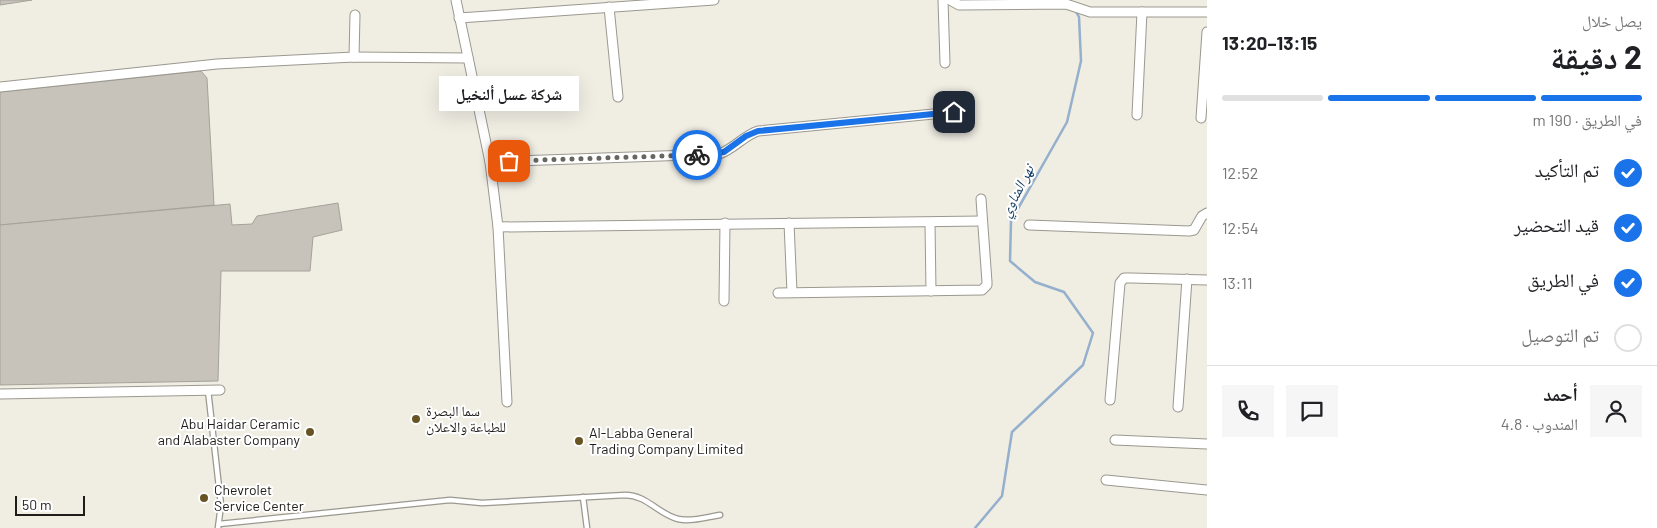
<!DOCTYPE html>
<html lang="ar">
<meta charset="utf-8">
<style>
:root{--surface:#fff;--page:#f6f6f6;--text:#202124;--muted:#757577;--line:#e0e0e0;--accent:#1a73e8}
body{margin:0;font-family:Barlow,"Noto Naskh Arabic",sans-serif;background:var(--page);color:var(--text);direction:rtl;height:100vh;display:flex;flex-direction:column;font-size:19px;white-space:nowrap}
*{box-sizing:border-box;margin:0}
p{font-size:16px;color:var(--muted)}
.icon{flex:none;width:28px;height:28px;fill:none;stroke:currentColor;stroke-width:2;stroke-linecap:round;stroke-linejoin:round}
.map{position:relative;flex:1;overflow:hidden;direction:ltr}
.side{display:flex;flex-direction:column;background:var(--surface);width:450px}
.side>*{flex:none}
.scale{position:absolute;left:15px;bottom:12px;width:70px;box-sizing:border-box;padding-left:5px;border:2px solid #1e1d1a;border-top:0;font-size:14px;line-height:18px;white-space:nowrap;color:#1e1d1a;-webkit-text-stroke:4px #fff;paint-order:stroke}
.pin{position:absolute;display:grid;place-items:center;width:42px;height:42px;color:#fff;margin:-21px;border-radius:10px;box-shadow:0 2px 8px #0006}
.courier{position:absolute;display:grid;place-items:center;width:50px;height:50px;margin:-25px;border:4px solid #1a73e8;border-radius:50%;background:#fff;color:#222;box-shadow:0 1px 6px #0007}
.bubble{position:absolute;height:35px;border-radius:0px;background:var(--surface);box-shadow:0 5px 20px #0002;font-size:16px;font-weight:700;line-height:35px;text-align:center;direction:rtl}
.headline em{font-style:normal;font-weight:700}
.headline div{display:flex;flex-direction:column-reverse}
.headline{display:flex;align-items:center;justify-content:space-between;height:85px;padding:0 15px}
h1{font-size:32px;font-weight:700;line-height:38px}
.bar{display:grid;grid-template-columns:repeat(4,1fr);gap:8px 5px;align-content:center;height:60px;padding:0 15px}
.bar i{height:6px;border-radius:4px;background:var(--line)}
.bar .selected{background:var(--accent)}
.bar p{grid-column:span 4}
.line{display:flex;align-items:center;gap:12px;padding:0 15px;border-top:1px solid var(--line)}
.line div{flex:1}
.round{display:grid;place-items:center;flex:none;width:52px;height:52px;border-radius:0px;background:var(--page)}
ol{padding:0 15px;list-style:none}
li{display:flex;align-items:center;gap:15px;height:55px}
li p{margin-inline-start:auto}
li .icon{padding:5px;border-radius:50%;background:var(--accent);color:#fff;stroke-width:4}
li:last-child{color:var(--muted)}
li i{width:28px;height:28px;border:2px solid var(--line);border-radius:50%}
main{display:flex;flex:1;min-height:0}
.map>svg:first-child{display:block}
.lines{fill:none;stroke-linecap:round;stroke-linejoin:round}
.stream{stroke:#94b0cc;stroke-width:2.5}
.building{fill:#c7c3ba;stroke:#a5a299}
.lane-casing{stroke:#9b988f;stroke-width:7}
.street-casing{stroke:#9b988f;stroke-width:11}
.lane{stroke:#fff;stroke-width:4.5}
.street{stroke:#fff;stroke-width:9}
.done{stroke:#686660;stroke-width:5;stroke-dasharray:0 9}
.route{stroke:#1a73e8;stroke-width:6}
.poi-dot{fill:#675422;stroke:#fff;stroke-width:2}
.labels{text-anchor:middle;stroke-width:4;stroke-linejoin:round;paint-order:stroke}
.poi-label{font-size:14px;fill:#1e1d1a;stroke:#fff;text-anchor:start}
.water-label{font-size:15px;font-style:italic;fill:#0c395e;stroke:#fff}
</style>
<main>
<section class="side">
<div class="headline"><div><h1>2 دقيقة</h1><p>يصل خلال</p></div><em>13:15–13:20</em></div>
<div class="bar"><i class="selected"></i><i class="selected"></i><i class="selected"></i><i></i><p>في الطريق · 190 m</p></div>
<ol>
<li><svg class="icon" aria-label="check" viewBox="0 0 24 24"><path d="M5 12l5 5 9-10"/></svg>تم التأكيد<p>12:52</p></li>
<li><svg class="icon" aria-label="check" viewBox="0 0 24 24"><path d="M5 12l5 5 9-10"/></svg>قيد التحضير<p>12:54</p></li>
<li><svg class="icon" aria-label="check" viewBox="0 0 24 24"><path d="M5 12l5 5 9-10"/></svg>في الطريق<p>13:11</p></li>
<li><i></i>تم التوصيل</li>
</ol>
<div class="line" style="height:90px"><a class="round"><svg class="icon" aria-label="person" viewBox="0 0 24 24"><circle cx="12" cy="8" r="4"/><path d="M4 21q1-7 8-7t8 7"/></svg></a><div><b>أحمد</b><p>المندوب · 4.8</p></div><a class="round"><svg class="icon" aria-label="chat" viewBox="0 0 24 24"><path d="M4 5h16v11H9l-5 4z"/></svg></a><a class="round"><svg class="icon" aria-label="phone" viewBox="0 0 24 24"><path d="M5 4h4l2 5-3 2q2 4 5 5l2-3 5 2v4C11 20 4 13 5 4z"/></svg></a></div>
</section>
<div class="map">
<svg width="1207" height="528" viewBox="0 0 1207 528">
<rect width="100%" height="100%" fill="#f0ede3"/>
<g class="lines">
<path class="stream" d="M 975,528 L 1002,496 L 1012,432 L 1083,365 L 1093,333 L 1064,292 L 1035,282 L 1010,261 L 1011,221 L 1067,122 L 1081,61 L 1079,17 L 1075,10"/>
</g>
<g class="building">
<path d="M 0,0 L 32,0 L 0,5 Z"/>
<path d="M 201,71 L 207,78 L 214,205 L 0,225 L 0,92 Z"/>
<path d="M 338,203 L 342,230 L 313,237 L 310,271 L 221,271 L 218,381 L 0,385 L 0,225 L 230,204 L 232,225 L 252,224 L 257,216 Z"/>
</g>
<g class="lines">
<defs>
<g id="lane">
<path d="M 208,390 L 221,505 L 218,528"/>
<path d="M 583,497 L 587,528"/>
<path d="M 219,524 L 450,500 L 482,503 L 625,495 C 647,495 658,514 678,519 C 691,522 707,517 720,515"/>
</g>
<g id="street">
<path d="M 456,0 L 490,162 L 498,227 L 507,402"/>
<path d="M 943,0 L 945,63"/>
<path d="M 950,0 L 959,5 L 1066,4 L 1090,12 L 1207,12"/>
<path d="M 609,7 L 618,97"/>
<path d="M 459,18 L 714,0"/>
<path d="M 354,57 L 355,15"/>
<path d="M 0,87 L 217,64 L 354,57 L 468,58"/>
<path d="M 1137,115 L 1142,12"/>
<path d="M 1201,118 L 1207,32"/>
<path d="M 490,162 L 719,154 C 734,149 743,136 758,131 L 954,112"/>
<path d="M 789,223 L 792,292"/>
<path d="M 930,223 L 931,291"/>
<path d="M 1029,225 L 1189,231 L 1194,230 L 1202,216 L 1207,213"/>
<path d="M 498,227 L 982,221"/>
<path d="M 778,293 L 982,290 L 987,285 L 987,282 L 981,199"/>
<path d="M 724,301 L 725,223"/>
<path d="M 0,394 L 220,390"/>
<path d="M 1110,400 L 1120,283 L 1124,278 L 1131,278 L 1207,280"/>
<path d="M 1178,407 L 1187,279"/>
<path d="M 1115,440 L 1207,444"/>
<path d="M 1106,480 L 1207,490"/>
</g>
</defs>
<use href="#lane" class="lane-casing"/>
<use href="#street" class="street-casing"/>
<use href="#lane" class="lane"/>
<use href="#street" class="street"/>
</g>
<g class="lines">
<path class="done" d="M 509,161 L 697,155"/>
<path class="route" d="M 697,155 L 724,152 L 746,136 L 758,131 L 954,112"/>
</g>
<g class="poi-dot">
<circle cx="416" cy="419" r="5"/>
<circle cx="310" cy="432" r="5"/>
<circle cx="579" cy="441" r="5"/>
<circle cx="204" cy="498" r="5"/>
</g>
<g class="labels">
<g class="poi-label">
<text x="426" y="416">سما البصرة<tspan x="426" dy="16">للطباعة والاعلان</tspan></text>
<text x="300" y="429" text-anchor="end">Abu Haidar Ceramic<tspan x="300" dy="16">and Alabaster Company</tspan></text>
<text x="589" y="438">Al-Labba General<tspan x="589" dy="16">Trading Company Limited</tspan></text>
<text x="214" y="495">Chevrolet<tspan x="214" dy="16">Service Center</tspan></text>
</g>
<g class="water-label">
<text transform="translate(1017 191) rotate(-63)" y="5">نهر المناوي</text>
</g>
</g>
</svg>
<div class="scale">50 m</div>
<div class="pin" style="left:509px;top:161px;background:#ea580c"><svg class="icon" aria-label="bag" viewBox="0 0 24 24"><path d="M5 8h14l-1 12H6zM9 8a3 3 0 0 1 6 0"/></svg></div>
<div class="pin" style="left:954px;top:112px;background:#1f2937"><svg class="icon" aria-label="home" viewBox="0 0 24 24"><path d="M3 11l9-7 9 7M6 9v11h12V9"/></svg></div>
<div class="courier" style="left:697px;top:155px"><svg class="icon" aria-label="bike" viewBox="0 0 24 24"><circle cx="6" cy="16" r="4"/><circle cx="18" cy="16" r="4"/><path d="M6 16l4-8h5l3 8M10 8l3 8H6M13 5h3"/></svg></div>
<div class="bubble" style="left:439px;top:76px;width:140px">شركة عسل ألنخيل</div>
</div>
</main>
